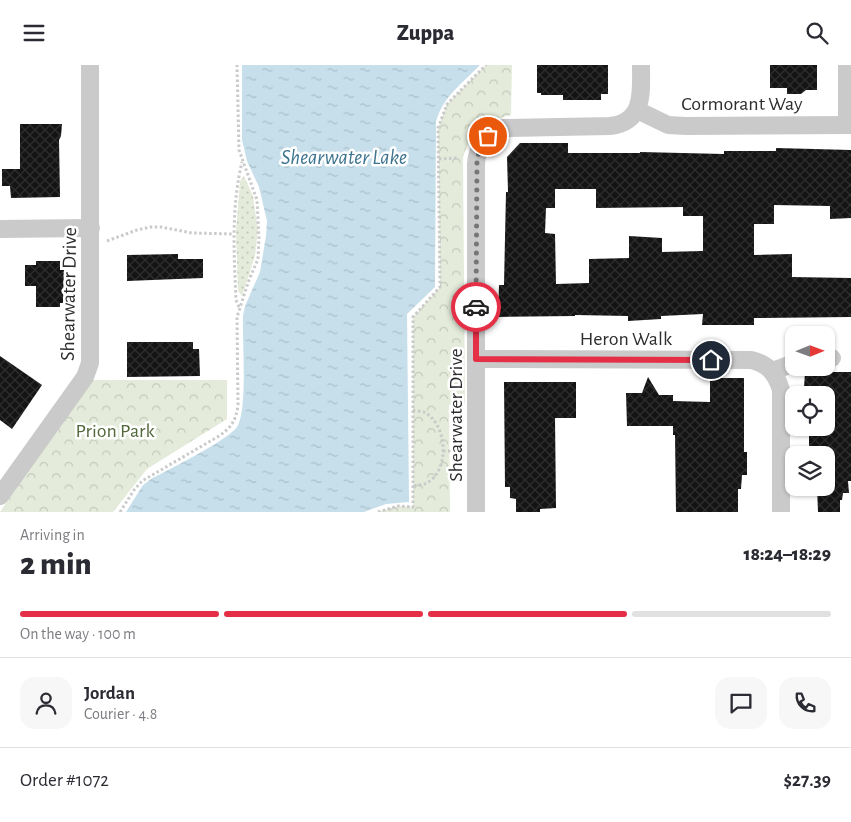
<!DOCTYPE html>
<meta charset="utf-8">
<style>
:root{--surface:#fff;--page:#f7f7f7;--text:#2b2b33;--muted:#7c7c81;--line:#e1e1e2;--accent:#e42f46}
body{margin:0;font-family:"Alegreya Sans",sans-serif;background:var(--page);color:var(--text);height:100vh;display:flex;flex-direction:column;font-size:19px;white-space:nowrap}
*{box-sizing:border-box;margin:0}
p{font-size:16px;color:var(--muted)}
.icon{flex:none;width:28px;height:28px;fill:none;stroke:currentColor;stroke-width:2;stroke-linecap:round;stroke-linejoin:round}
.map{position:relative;height:447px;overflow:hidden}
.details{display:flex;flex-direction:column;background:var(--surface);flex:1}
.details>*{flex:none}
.needle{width:32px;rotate:89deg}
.tools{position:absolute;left:785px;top:261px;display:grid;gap:10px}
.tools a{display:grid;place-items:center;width:50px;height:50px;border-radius:10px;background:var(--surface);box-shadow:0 1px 4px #0004;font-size:25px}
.pin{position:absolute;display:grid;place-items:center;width:42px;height:42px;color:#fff;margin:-21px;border:2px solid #fff;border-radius:50%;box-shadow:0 1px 5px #0007}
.courier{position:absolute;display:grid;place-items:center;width:50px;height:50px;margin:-25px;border:4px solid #e42f46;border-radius:50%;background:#fff;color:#222;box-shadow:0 1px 6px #0007}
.overview em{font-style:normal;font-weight:800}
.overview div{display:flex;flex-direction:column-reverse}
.overview{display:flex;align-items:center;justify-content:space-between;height:85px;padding:0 20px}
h1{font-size:32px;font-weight:800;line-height:38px}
.bar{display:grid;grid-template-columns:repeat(4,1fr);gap:8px 5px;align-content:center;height:60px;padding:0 20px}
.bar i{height:6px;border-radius:4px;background:var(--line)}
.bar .active{background:var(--accent)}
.bar p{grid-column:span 4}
.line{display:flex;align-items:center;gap:12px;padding:0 20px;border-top:1px solid var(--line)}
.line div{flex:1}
.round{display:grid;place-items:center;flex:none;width:52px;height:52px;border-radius:15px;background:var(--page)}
header{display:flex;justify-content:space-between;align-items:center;height:65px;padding:0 20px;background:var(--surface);font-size:22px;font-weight:800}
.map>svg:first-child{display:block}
.grass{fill:url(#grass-dots)}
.park{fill:url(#park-crowns)}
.water{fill:url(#water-ripples)}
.building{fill:url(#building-cross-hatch);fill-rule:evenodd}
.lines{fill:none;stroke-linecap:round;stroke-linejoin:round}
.path{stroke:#cacaca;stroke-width:3;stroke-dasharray:2.5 2.5;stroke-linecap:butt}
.minor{stroke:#cacaca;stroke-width:18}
.done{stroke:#767676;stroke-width:5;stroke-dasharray:0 9}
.route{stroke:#e42f46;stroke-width:6}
.labels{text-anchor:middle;stroke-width:5;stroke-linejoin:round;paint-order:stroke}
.street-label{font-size:20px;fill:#2d2d2d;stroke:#fff}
.park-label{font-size:20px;fill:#52683b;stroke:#fff}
.water-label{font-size:21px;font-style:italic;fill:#3c738f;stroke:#fff}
</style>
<header><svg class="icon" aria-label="menu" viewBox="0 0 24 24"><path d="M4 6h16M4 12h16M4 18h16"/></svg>Zuppa<svg class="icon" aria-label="search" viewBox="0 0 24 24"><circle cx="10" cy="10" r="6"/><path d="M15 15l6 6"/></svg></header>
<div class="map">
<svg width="851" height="447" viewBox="0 0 851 447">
<defs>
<pattern id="grass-dots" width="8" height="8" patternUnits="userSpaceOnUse" patternTransform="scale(1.25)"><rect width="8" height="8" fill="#e4ebda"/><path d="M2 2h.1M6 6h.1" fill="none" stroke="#c4cabb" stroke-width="1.8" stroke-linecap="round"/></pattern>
<pattern id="park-crowns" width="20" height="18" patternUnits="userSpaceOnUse" patternTransform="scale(1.25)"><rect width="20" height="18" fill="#e4ebda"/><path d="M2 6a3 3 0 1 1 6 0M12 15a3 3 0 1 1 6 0" fill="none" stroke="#c4cabb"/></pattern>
<pattern id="water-ripples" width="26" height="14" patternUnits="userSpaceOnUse" patternTransform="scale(1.25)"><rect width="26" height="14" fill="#c6dfeb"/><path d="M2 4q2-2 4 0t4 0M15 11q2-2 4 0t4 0" fill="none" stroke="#aac0ca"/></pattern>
<pattern id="building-cross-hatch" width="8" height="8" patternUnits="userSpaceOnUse" patternTransform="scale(1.25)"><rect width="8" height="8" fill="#141414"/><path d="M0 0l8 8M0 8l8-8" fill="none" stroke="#2e2e2e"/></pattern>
</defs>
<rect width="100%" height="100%" fill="#fff"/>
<path class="grass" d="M 244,111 L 253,131 L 258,165 L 255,191 L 242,231 L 238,226 L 236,167 L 240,116 Z"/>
<g class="park">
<path d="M 486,0 L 512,0 L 511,50 C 483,57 472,64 463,93 L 465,339 L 449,340 L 450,447 L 378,447 L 398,441 L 413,442 L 413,252 L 440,222 L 438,63 L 447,39 Z"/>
<path d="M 90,315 L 227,315 L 227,354 L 147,404 L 113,447 L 0,447 Z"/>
</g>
<path class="water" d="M 242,0 L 480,0 C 462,19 443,31 436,57 L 435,222 L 407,249 L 409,437 L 386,439 L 364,447 L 126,447 L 143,420 L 151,414 C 168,405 228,375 237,362 C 248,346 242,274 243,251 L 245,241 L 260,207 L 266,171 L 267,156 L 259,122 L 247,96 L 242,75 Z"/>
<g class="building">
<path d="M 537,0 L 608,0 L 608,29 L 601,29 L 601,35 L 563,35 L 563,30 L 541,30 L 541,28 L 537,28 Z"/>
<path d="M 770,0 L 817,0 L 817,25 L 806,25 L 801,29 L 787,29 L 787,23 L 770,23 Z"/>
<path d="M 20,59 L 62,59 L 61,71 L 59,75 L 60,132 L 11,133 L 10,121 L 2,121 L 2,104 L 20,104 Z"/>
<path d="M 520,78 L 568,78 L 568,88 L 640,88 L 640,87 L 724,89 L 724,86 L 776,86 L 776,83 L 851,85 L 851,153 L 830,154 L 830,141 L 774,140 L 774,159 L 754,159 L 754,190 L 792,189 L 792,212 L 851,213 L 851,252 L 754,253 L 754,260 L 702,260 L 703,249 L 661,251 L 661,254 L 628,256 L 628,251 L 575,250 L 575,251 L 498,252 L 499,220 L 504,220 L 506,127 L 508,127 L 507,92 ZM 555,124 L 596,124 L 596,143 L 683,142 L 683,151 L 703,151 L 703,186 L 662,187 L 662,173 L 629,171 L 629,193 L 589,194 L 589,218 L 556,219 L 555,169 L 545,168 L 546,143 L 555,143 Z"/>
<path d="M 178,189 L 178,194 L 203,194 L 203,213 L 127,216 L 127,190 Z"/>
<path d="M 36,196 L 60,196 L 60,205 L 64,205 L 63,238 L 60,238 L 60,242 L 36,242 L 36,221 L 25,221 L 25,200 L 36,200 Z"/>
<path d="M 127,277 L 193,277 L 193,284 L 199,284 L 200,311 L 127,312 Z"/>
<path d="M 0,291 L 42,320 L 12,364 L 0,355 Z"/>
<path d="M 805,307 L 851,307 L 851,416 L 848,416 L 849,428 L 843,428 L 842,435 L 840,435 L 840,447 L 818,447 L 817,422 L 826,422 L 826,390 L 809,390 L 809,362 L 826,362 L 826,330 L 809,330 L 810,324 L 804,323 Z"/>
<path d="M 648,312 L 659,330 L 673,330 L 673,336 L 710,337 L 710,313 L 744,313 L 744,387 L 747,387 L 747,410 L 742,410 L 741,424 L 738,424 L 738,447 L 676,447 L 675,370 L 673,370 L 673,361 L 627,361 L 626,328 L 642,328 Z"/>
<path d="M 504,317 L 576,317 L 576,353 L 555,353 L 556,443 L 540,444 L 540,447 L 516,447 L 516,434 L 510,433 L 510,422 L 505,422 Z"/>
</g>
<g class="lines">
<g class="path">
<path d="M 439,94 L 458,93"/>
<path d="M 107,176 L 137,165 L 151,162 L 161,162 L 192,168 L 233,169"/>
<path d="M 239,242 L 236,235 C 234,189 231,143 242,97"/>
<path d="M 413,345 C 416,346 421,346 424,347 C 446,358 450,400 431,415 C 426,420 419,420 413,421"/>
<path d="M 443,386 L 459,386"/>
<path d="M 120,447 L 134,425 L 142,416 L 219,371 C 232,362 236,355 238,340 L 237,252 L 249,215 L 258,194 L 259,173 L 257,135 L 239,85 L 237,0"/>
<path d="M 378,447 L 398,441 L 413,442 L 413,252 L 440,222 L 438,63 L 447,39 L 486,0"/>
</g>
<g class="minor">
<path d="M 847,0 L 847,60"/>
<path d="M 637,45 L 668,60 L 686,61 L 851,60"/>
<path d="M 0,164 L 91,163"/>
<path d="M 826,293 L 832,293"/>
<path d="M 476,294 L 751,295 C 768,299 776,308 781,325 L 781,447"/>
<path d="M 773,306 L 794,298"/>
<path d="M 0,431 L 85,312 L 90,298 L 90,0"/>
<path d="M 476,447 L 476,99 C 477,81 487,69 503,63 L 610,61 C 645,57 641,27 641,0"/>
</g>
</g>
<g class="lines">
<path class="done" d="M 476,242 L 477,94 L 482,78 L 488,71"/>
<path class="route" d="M 476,242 L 476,294 L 711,295"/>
</g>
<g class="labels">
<g class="street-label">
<text x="742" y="45">Cormorant Way</text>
<text transform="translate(68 229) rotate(-89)" y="7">Shearwater Drive</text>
<text x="626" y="280">Heron Walk</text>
<text transform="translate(455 350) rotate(-90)" y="7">Shearwater Drive</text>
</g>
<g class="park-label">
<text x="115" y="372">Prion Park</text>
</g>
<g class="water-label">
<text x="344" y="99">Shearwater Lake</text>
</g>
</g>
</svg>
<div class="tools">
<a><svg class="needle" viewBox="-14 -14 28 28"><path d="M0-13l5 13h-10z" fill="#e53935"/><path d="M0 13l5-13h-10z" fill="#7c7c81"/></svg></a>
<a><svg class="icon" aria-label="locate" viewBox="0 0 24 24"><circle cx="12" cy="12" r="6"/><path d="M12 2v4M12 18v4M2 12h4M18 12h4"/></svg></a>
<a><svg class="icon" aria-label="layers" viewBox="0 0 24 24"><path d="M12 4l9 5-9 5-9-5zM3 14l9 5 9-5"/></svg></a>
</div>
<div class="pin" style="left:488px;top:71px;background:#ea580c"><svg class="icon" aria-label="bag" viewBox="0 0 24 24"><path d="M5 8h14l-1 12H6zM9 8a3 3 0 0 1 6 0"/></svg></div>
<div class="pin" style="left:711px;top:295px;background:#1f2937"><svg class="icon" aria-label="home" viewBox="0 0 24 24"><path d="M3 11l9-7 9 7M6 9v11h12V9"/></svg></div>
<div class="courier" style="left:476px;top:242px"><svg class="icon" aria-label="car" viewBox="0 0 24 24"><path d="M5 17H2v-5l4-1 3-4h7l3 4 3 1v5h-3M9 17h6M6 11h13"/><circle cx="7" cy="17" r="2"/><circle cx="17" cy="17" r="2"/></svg></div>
</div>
<section class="details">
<div class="overview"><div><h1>2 min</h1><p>Arriving in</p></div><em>18:24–18:29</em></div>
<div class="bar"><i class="active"></i><i class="active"></i><i class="active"></i><i></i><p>On the way · 100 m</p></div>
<div class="line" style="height:90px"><a class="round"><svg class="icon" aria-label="person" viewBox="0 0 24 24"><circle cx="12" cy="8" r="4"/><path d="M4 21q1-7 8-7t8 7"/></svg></a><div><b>Jordan</b><p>Courier · 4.8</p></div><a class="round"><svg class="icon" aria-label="chat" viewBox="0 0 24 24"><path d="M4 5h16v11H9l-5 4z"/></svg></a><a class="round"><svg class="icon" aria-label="phone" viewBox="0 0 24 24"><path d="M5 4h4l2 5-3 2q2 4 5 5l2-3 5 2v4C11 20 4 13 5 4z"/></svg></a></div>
<div class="line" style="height:65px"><div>Order #1072</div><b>$27.39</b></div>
</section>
